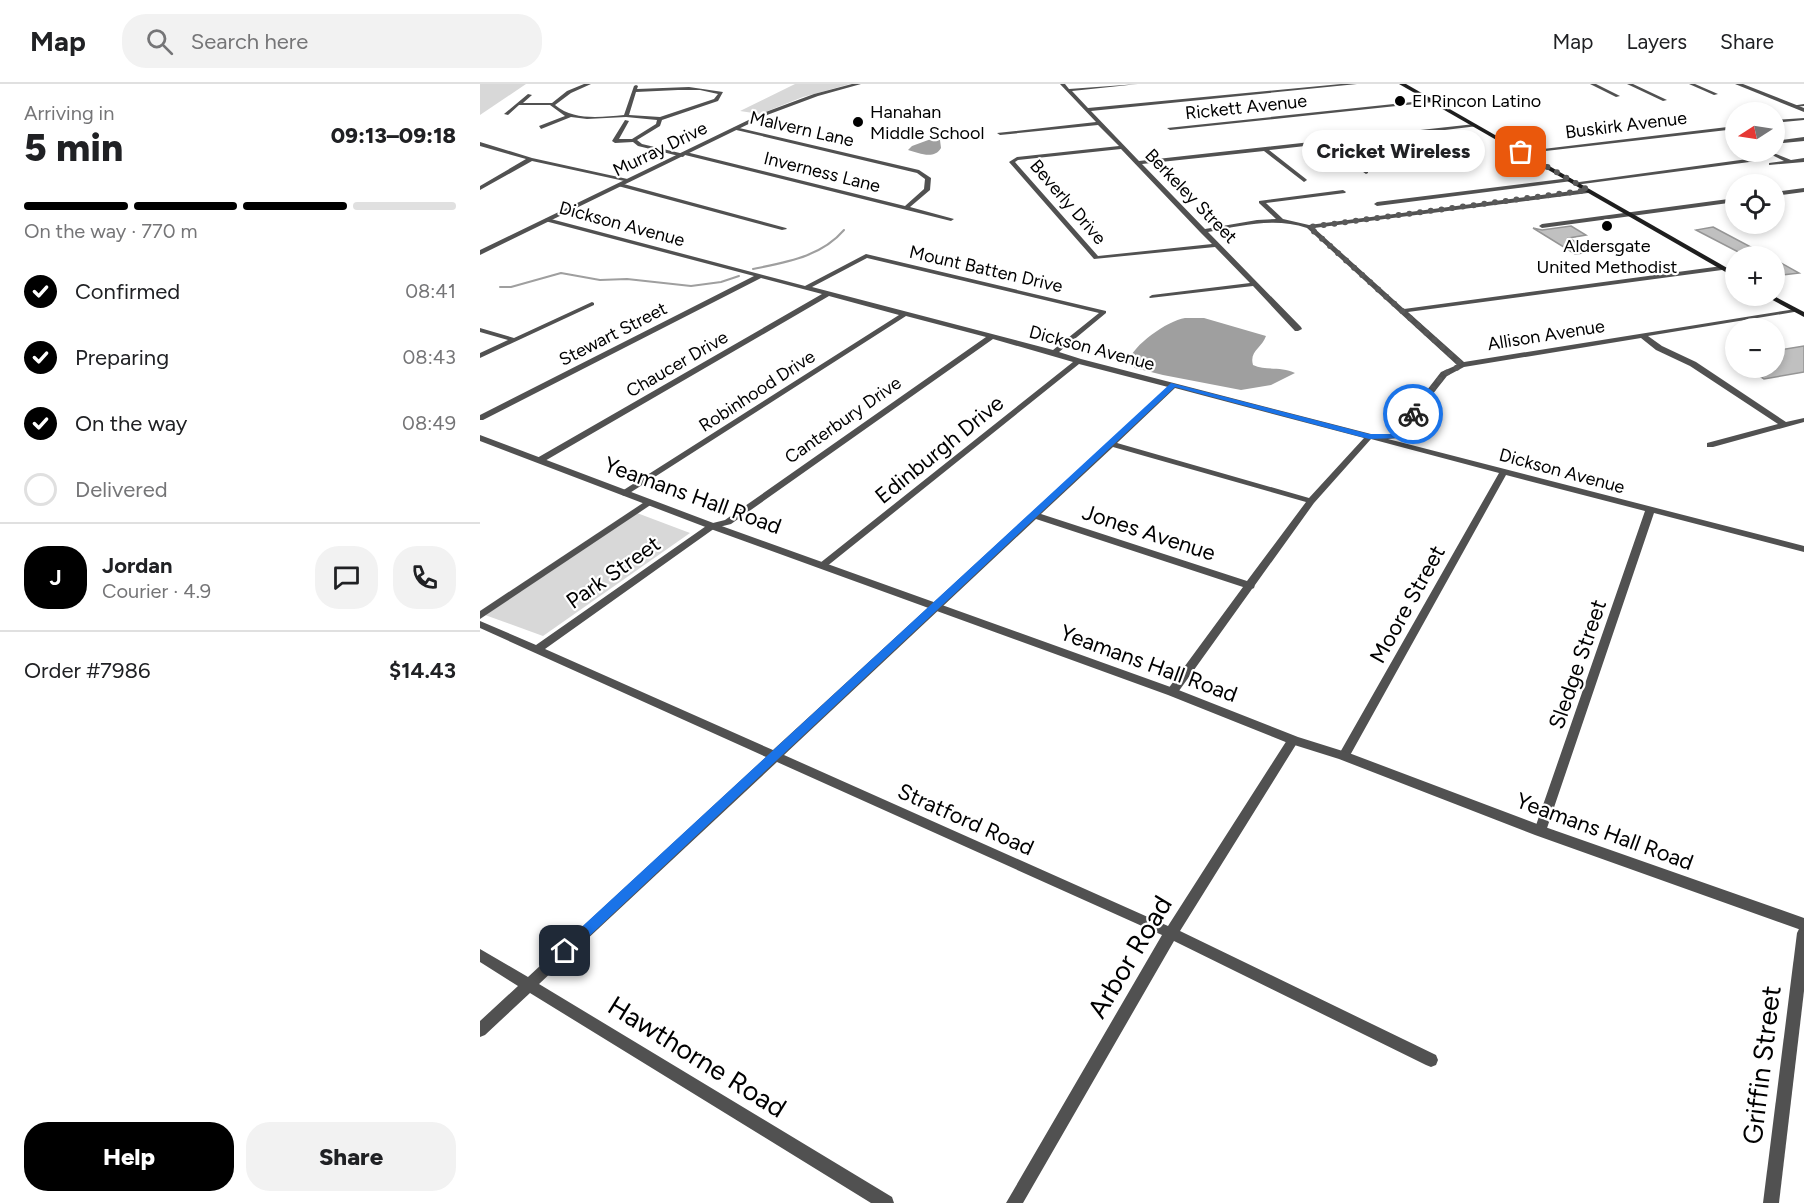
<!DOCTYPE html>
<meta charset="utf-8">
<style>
:root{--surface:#fff;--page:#f2f2f2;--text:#202124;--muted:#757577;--line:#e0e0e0;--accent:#000}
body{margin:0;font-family:Figtree,sans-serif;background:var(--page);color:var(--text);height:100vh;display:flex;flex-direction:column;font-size:22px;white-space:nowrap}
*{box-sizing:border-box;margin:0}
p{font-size:20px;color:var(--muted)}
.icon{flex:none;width:33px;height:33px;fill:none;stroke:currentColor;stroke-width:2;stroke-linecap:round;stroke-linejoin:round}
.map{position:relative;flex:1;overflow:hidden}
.drawer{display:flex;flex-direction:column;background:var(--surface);width:480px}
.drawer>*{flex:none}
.needle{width:39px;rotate:258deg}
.fabs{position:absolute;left:1245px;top:18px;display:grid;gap:12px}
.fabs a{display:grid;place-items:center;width:60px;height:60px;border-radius:50%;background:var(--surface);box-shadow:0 3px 9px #0003;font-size:30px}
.pin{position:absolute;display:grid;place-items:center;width:51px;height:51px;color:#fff;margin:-26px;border-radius:12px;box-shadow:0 3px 9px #0006}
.courier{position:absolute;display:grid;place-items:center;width:60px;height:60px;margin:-30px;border:4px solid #1a73e8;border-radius:50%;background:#fff;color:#222;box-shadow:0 2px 8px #0007}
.bubble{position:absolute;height:42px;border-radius:21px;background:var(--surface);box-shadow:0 3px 9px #0003;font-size:20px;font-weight:800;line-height:42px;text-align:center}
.head em{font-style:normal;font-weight:800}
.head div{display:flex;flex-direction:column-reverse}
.head{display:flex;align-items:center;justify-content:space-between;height:102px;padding:0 24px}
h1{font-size:39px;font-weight:800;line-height:45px}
.bar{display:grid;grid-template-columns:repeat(4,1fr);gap:9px 6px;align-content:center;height:72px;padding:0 24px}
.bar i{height:8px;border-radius:4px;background:var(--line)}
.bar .on{background:var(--accent)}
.bar p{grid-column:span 4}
.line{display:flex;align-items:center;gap:15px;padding:0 24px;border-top:2px solid var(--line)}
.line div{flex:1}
.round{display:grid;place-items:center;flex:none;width:63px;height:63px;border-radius:24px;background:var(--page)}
ol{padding:0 24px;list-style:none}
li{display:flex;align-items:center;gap:18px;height:66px}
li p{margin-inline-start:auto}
li .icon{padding:6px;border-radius:50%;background:var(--accent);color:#fff;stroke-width:4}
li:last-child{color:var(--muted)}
li i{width:33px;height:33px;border:3px solid var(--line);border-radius:50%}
.button{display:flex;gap:12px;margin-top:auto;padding:12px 24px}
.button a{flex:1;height:69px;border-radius:24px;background:var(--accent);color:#fff;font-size:24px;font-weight:800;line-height:69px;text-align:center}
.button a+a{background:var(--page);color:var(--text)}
header{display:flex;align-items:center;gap:36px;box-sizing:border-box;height:84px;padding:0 30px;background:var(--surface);border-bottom:2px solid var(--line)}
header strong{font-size:28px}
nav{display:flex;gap:33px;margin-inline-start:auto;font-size:21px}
.search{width:420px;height:54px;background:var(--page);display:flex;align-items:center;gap:15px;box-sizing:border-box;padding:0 21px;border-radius:24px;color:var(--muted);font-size:22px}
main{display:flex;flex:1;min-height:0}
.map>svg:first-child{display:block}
.green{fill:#d8d8d8}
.water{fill:#9f9f9f}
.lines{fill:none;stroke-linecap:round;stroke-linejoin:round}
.stream{stroke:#9f9f9f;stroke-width:2}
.building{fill:#c0c0c0;stroke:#959595;stroke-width:1.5}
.minor{fill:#515151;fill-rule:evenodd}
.tertiary{fill:#515151;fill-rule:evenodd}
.secondary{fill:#1e1e1e;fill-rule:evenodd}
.route{fill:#1a73e8}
.done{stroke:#595959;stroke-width:6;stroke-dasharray:0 10.8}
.poi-dot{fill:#000;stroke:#fff;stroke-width:2}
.labels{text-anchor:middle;stroke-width:4.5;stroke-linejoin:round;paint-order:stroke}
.far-poi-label{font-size:18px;fill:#000;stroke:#fff;text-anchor:start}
.far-street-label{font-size:18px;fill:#000;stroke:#fff}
.street-label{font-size:22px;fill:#000;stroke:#fff}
.near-street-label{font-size:27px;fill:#000;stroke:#fff}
</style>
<header>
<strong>Map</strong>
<div class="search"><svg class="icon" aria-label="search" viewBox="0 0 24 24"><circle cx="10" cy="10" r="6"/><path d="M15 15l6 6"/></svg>Search here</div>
<nav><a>Map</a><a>Layers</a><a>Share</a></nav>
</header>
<main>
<section class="drawer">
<div class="head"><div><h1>5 min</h1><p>Arriving in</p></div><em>09:13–09:18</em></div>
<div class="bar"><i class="on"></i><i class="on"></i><i class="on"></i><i></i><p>On the way · 770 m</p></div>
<ol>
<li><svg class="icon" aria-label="check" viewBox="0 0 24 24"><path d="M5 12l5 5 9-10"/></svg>Confirmed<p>08:41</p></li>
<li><svg class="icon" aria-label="check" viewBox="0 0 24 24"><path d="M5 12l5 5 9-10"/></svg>Preparing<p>08:43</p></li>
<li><svg class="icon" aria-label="check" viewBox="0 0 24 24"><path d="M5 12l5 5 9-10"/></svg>On the way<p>08:49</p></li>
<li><i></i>Delivered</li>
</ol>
<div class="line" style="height:108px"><b class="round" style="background:var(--accent);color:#fff">J</b><div><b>Jordan</b><p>Courier · 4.9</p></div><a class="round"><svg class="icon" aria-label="chat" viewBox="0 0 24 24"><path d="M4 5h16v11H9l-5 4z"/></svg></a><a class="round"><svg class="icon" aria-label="phone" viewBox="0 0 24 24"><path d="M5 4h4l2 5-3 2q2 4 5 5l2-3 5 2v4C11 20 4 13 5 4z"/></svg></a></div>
<div class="line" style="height:78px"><div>Order #7986</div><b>$14.43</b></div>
<div class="button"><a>Help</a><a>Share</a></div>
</section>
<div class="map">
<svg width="1324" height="1119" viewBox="0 0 1324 1119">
<rect width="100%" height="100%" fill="#fff"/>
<g class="green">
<path d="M 0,0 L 46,0 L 0,31 Z"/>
<path d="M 315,0 L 370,0 L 323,13 L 280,30 L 260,27 Z"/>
<path d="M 157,429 L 210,449 L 63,552 L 5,531 Z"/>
</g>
<g class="water">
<path d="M 451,55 L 460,56 L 461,64 C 454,76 439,69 428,66 L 432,62 Z"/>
<path d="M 705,234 L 724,234 L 786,252 C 782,264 769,267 773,281 C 786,287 802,282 815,289 L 791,301 L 761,306 L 683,291 L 655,284 L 648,278 C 653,261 687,237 705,234 Z"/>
</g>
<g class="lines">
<g class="stream">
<path d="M 273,185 C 306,178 341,173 364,146"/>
<path d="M 20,203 L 31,203 L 81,189 L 120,196 L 147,195 L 211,202 L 241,198 L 259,192"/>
</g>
</g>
<g class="building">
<path d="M 1091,142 L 1106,151 L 1089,154 L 1112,168 L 1095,170 L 1053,144 L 1062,146 Z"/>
<path d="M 1233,143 L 1284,170 L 1266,172 L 1216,146 Z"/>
<path d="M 1294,175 L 1319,189 L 1294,192 Z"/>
<path d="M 1324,262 L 1324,288 L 1284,295 L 1273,288 L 1294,284 L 1294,267 Z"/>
</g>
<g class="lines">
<g class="minor">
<path d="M 104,0 L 111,0 L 91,9 L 75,21 C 94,37 121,33 144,31 L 154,2 L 156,1 L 158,2 L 157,5 L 209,3 L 243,8 L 238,17 L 182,36 L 180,42 L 157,56 L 162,60 L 204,70 L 206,68 L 425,122 L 444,105 L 445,95 L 437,89 L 252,45 L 255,43 L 439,86 L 451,94 L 450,106 L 430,123 L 474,135 L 471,137 L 205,71 L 203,73 L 158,62 L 153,58 L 135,59 L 132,57 L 145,36 L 149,37 L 139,55 L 152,55 L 176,40 L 177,36 L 146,33 L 107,35 L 91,33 L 61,45 L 59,42 L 85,32 L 70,21 L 39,21 L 28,31 L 24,30 L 48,10 L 52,11 L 43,19 L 72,19 L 87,7 ZM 198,6 L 220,6 L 238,10 L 234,15 L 180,33 L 149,31 L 156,8 Z"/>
<path d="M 580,0 L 585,0 L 589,5 L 658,0 L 592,7 L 608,24 L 861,0 L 877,0 L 611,27 L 659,77 L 995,40 L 998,42 L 849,60 L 888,87 L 888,89 L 886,90 L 843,60 L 789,66 L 826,95 L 827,96 L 824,98 L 784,67 L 662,80 L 725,145 L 777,136 L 796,135 L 779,119 L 779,117 L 863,106 L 866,108 L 865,109 L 786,119 L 803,135 L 829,141 L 1108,105 L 1111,107 L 1108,109 L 834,144 L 924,225 L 1242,182 L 1245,184 L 1242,186 L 928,228 L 984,278 L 1316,225 L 1316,227 L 1314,228 L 1168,252 L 1182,262 L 1216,278 L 1306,338 L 1324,334 L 1324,338 L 1233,363 L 1227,363 L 1227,359 L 1298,340 L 1210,282 L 1176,266 L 1161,254 L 984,283 L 967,292 L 918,354 L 908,355 L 1324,462 L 1324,468 L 1174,429 L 1066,747 L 1064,750 L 1060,752 L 1056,750 L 1054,747 L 1165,427 L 1026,391 L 868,675 L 860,675 L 858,672 L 1019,389 L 891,355 L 834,419 L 775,501 L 774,504 L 772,505 L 696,611 L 692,612 L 686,608 L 688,605 L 763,503 L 556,435 L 304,671 L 688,842 L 809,653 L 817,653 L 819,656 L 817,659 L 700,847 L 956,971 L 958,976 L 956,981 L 951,983 L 946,981 L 694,857 L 543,1119 L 526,1119 L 682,851 L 297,678 L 59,900 L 412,1113 L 414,1119 L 391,1119 L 50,909 L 5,951 L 0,953 L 0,937 L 38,902 L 0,878 L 0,865 L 48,893 L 286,673 L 0,544 L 0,537 L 56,561 L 229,440 L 245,436 L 506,253 L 426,232 L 145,412 L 142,411 L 142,407 L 419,231 L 349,212 L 63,378 L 57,378 L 57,374 L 342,210 L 281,194 L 3,336 L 0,336 L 0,331 L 274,192 L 65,137 L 64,136 L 67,134 L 325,202 L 386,170 L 626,227 L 626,229 L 579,268 L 601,275 L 891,350 L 913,350 L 961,288 L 977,281 L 827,144 C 794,133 761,142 728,148 L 821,243 L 822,245 L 818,247 L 815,247 L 773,202 L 670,214 L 669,213 L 672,211 L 770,199 L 735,163 L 614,175 L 529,78 L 537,73 L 639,62 L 618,41 L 520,51 L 517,49 L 616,38 ZM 641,65 L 720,148 L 732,160 L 618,172 L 535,78 L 538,76 ZM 387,174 L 619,229 L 573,266 L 332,203 ZM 513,255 L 593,278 L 340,479 L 338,481 L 340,483 L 346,483 L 599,280 L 688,303 L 293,666 L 65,565 L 235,444 L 251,440 ZM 695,304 L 884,354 L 829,414 L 637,359 ZM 633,363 L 826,418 L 767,497 L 561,430 Z"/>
<path d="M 1110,0 L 1116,0 L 1140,12 L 1136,13 Z"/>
<path d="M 1147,0 L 1153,0 L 1187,16 L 1183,17 Z"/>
<path d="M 1209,0 L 1215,0 L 1238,10 L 1234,11 Z"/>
<path d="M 952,16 L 954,18 L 690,46 L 687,44 Z"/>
<path d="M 1324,20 L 1324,22 L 1313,23 L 1311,22 Z"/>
<path d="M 1324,34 L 1324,36 L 1294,39 L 1294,36 Z"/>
<path d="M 1256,42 L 1256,45 L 1040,70 L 1037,68 Z"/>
<path d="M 1324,53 L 1324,57 L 1294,60 L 1294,57 Z"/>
<path d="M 0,58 L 52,74 L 152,96 L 149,98 L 52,77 L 0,106 L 0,102 L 46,75 L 0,62 Z"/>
<path d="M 1286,68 L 1291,68 L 1311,76 L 1324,74 L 1324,78 L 1289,81 L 1289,79 L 1304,77 Z"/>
<path d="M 1275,74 L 1277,77 L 1095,101 L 1092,99 Z"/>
<path d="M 1090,94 L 1093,96 L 1092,97 L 897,122 L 894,120 L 897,118 Z"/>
<path d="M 140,99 L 306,144 L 307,145 L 302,146 L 138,102 L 137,101 Z"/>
<path d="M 1324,104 L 1324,108 L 1294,112 L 1294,108 Z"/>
<path d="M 1256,114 L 1256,118 L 1062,144 L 1059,142 L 1062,140 Z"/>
<path d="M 112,218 L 114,219 L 114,221 L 0,274 L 0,269 L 28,256 L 0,248 L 0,244 L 34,254 Z"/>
<path d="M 169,415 L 174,418 L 172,420 L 0,535 L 0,527 Z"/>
<path d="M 1324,843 L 1324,907 L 1299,1119 L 1283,1119 L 1317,849 L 1319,845 Z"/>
</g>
<g class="tertiary">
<path d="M 372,0 L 381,0 L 338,12 L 287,31 L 0,171 L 0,166 L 283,29 L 334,10 Z"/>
<path d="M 1255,0 L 1263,0 L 1324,24 L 1324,28 Z"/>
<path d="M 0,351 L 236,440 L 696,605 L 818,653 L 869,669 L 1065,743 L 1324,834 L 1324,847 L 1055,751 L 859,675 L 808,659 L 688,611 L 228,444 L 0,357 Z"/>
</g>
<g class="secondary">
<path d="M 919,0 L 926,0 L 1256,189 L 1256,194 Z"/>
<path d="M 1285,212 L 1294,212 L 1324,228 L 1324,233 Z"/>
</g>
</g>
<path class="route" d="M 691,299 L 889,350 L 913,350 L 930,328 L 936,330 L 918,354 L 889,355 L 695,303 L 89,871 L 80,871 L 78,867 L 80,863 Z"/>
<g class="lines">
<path class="done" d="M 933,330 L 964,290 L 982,281 L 829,143 L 1108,106 L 1041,68"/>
</g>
<g class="poi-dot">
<circle cx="920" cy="17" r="6"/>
<circle cx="378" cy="38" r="6"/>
<circle cx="1127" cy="142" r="6"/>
</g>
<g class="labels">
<g class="far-poi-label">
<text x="932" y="23">El Rincon Latino</text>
<text x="390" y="34">Hanahan<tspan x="390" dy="21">Middle School</tspan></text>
<text x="1127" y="168" text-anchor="middle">Aldersgate<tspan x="1127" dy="21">United Methodist</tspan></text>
</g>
<g class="far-street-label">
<text transform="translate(766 23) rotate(-6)" y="6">Rickett Avenue</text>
<text transform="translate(1146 41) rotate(-7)" y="6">Buskirk Avenue</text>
<text transform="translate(322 45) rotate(13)" y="6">Malvern Lane</text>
<text transform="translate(180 65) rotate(-26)" y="6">Murray Drive</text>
<text transform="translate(342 88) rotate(14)" y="6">Inverness Lane</text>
<text transform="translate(711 112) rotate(46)" y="6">Berkeley Street</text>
<text transform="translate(588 118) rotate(49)" y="6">Beverly Drive</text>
<text transform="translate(142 140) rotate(15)" y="6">Dickson Avenue</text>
<text transform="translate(506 185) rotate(13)" y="6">Mount Batten Drive</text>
<text transform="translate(133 250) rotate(-27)" y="6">Stewart Street</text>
<text transform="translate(1066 251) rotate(-9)" y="6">Allison Avenue</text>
<text transform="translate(612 264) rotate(15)" y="6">Dickson Avenue</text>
<text transform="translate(197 280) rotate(-30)" y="6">Chaucer Drive</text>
<text transform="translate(277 307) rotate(-33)" y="6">Robinhood Drive</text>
<text transform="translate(363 336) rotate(-35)" y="6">Canterbury Drive</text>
<text transform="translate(1082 387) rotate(15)" y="6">Dickson Avenue</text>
</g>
<g class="street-label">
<text transform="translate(459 365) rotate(-39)" y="8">Edinburgh Drive</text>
<text transform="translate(213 411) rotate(20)" y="8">Yeamans Hall Road</text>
<text transform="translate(669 448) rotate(18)" y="8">Jones Avenue</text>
<text transform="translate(133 488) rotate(-35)" y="8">Park Street</text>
<text transform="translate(927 520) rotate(-61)" y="8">Moore Street</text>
<text transform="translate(669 579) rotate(20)" y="8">Yeamans Hall Road</text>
<text transform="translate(1097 580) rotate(-71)" y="8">Sledge Street</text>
<text transform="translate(486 735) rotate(24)" y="8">Stratford Road</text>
<text transform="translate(1125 747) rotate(20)" y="8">Yeamans Hall Road</text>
</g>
<g class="near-street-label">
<text transform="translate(650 873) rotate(-59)" y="9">Arbor Road</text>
<text transform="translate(217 973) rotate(32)" y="9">Hawthorne Road</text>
<text transform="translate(1282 981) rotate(-83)" y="9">Griffin Street</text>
</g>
</g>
</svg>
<div class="fabs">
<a><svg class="needle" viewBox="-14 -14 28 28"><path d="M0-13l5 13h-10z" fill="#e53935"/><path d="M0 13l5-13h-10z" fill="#757577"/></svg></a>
<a><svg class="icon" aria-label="locate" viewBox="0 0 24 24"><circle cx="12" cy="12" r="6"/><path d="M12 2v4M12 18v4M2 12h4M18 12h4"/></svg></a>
<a>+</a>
<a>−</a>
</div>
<div class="pin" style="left:1041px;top:68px;background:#ea580c"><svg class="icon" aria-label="bag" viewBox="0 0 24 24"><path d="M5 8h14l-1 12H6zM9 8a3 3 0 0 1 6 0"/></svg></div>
<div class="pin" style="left:85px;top:867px;background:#1f2937"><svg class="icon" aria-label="home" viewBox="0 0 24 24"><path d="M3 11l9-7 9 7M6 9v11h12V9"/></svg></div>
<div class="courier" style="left:933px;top:330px"><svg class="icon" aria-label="bike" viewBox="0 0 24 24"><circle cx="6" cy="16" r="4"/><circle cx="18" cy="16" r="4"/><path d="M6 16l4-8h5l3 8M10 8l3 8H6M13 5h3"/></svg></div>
<div class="bubble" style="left:822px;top:46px;width:183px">Cricket Wireless</div>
</div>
</main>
